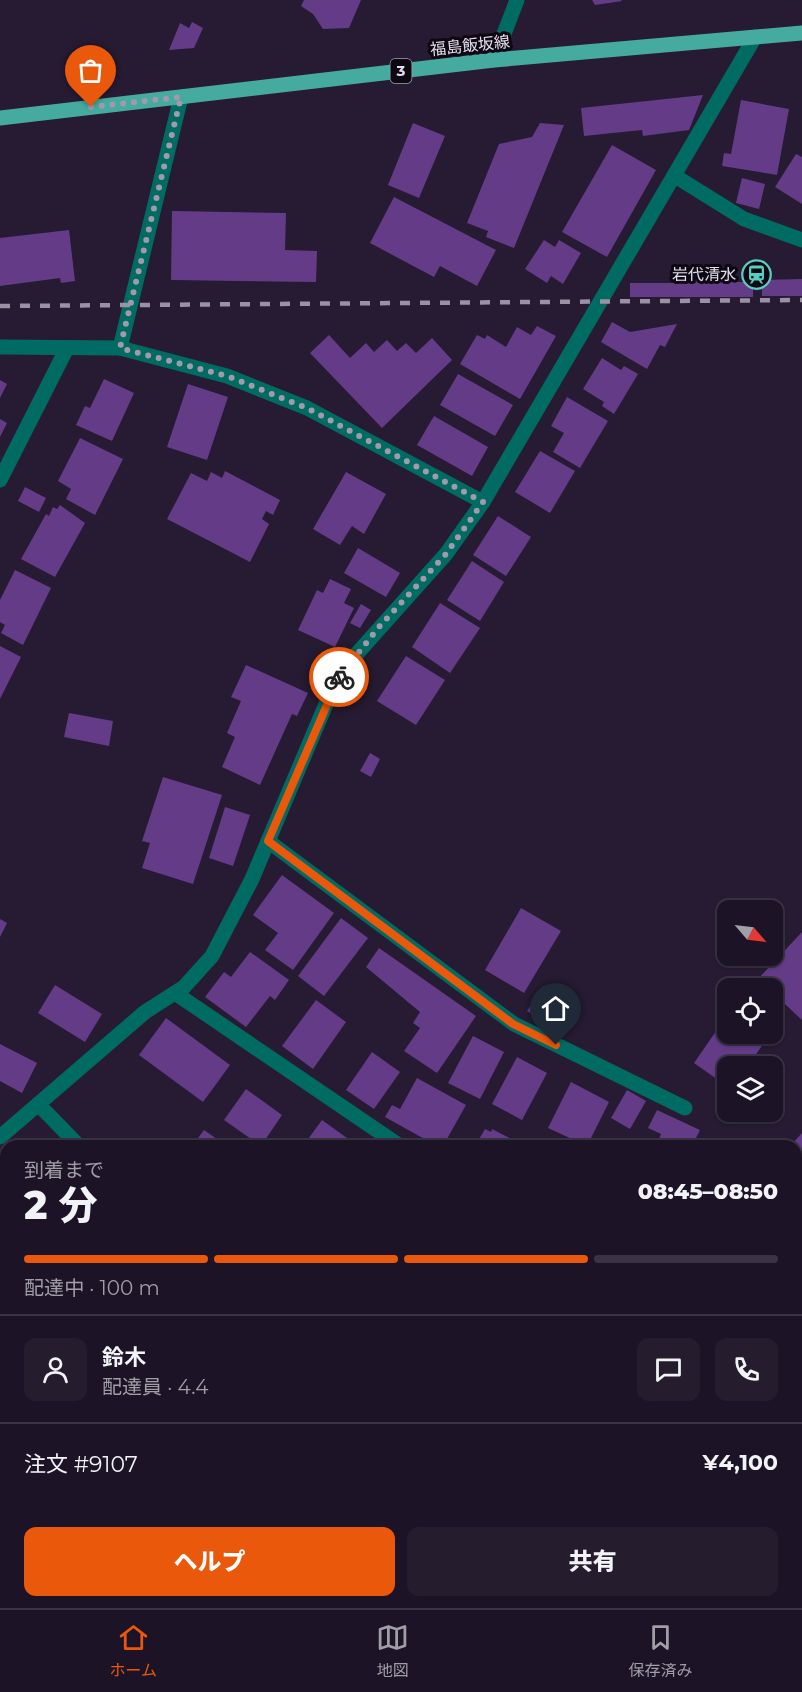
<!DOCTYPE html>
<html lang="ja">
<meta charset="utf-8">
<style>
:root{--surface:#1c1426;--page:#251d2e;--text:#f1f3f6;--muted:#a09ea7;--line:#3a3343;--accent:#ea580c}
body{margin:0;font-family:Montserrat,"Noto Sans JP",sans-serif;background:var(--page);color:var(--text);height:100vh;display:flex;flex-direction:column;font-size:22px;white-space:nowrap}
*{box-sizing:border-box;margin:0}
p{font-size:20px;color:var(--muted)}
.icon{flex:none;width:33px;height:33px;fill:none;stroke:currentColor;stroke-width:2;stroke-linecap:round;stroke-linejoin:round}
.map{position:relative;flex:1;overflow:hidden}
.details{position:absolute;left:0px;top:1140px;width:802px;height:468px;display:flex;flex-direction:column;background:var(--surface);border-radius:18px 18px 0 0;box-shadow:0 2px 4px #0004,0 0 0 2px var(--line)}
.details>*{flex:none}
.needle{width:39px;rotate:118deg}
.tools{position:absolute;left:717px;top:900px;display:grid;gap:12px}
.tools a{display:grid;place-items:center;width:66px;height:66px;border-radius:12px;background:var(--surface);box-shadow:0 2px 4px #0004,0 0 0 2px var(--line);font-size:30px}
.pin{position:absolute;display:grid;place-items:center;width:51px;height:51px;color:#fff;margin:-62px -26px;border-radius:50% 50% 50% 0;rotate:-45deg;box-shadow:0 0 6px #0007}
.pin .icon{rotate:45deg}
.courier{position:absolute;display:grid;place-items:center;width:60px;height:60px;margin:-30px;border:4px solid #ea580c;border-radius:50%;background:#fff;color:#222;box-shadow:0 2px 8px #0007}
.summary em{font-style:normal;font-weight:800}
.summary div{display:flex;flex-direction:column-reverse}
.summary{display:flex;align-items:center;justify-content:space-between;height:102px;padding:0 24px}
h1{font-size:39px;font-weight:800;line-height:45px}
.bar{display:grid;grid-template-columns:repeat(4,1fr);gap:9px 6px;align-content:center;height:72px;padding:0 24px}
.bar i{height:8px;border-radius:4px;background:var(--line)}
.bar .current{background:var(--accent)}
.bar p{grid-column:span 4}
.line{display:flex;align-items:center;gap:15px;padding:0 24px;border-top:2px solid var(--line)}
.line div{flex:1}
.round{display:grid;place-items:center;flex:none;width:63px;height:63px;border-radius:12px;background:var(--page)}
.primary-button{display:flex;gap:12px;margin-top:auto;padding:12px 24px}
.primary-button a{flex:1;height:69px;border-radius:12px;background:var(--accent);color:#fff;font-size:24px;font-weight:800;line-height:69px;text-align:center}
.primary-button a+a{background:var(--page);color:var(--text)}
.tab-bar{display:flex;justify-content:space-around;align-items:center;height:84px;border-top:2px solid var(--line);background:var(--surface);font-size:16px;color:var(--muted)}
.tab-bar a{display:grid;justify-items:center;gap:3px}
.tab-bar .current{color:var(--accent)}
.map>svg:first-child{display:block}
.building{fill:#633b87}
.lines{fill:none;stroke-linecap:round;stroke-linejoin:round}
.minor{stroke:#006b62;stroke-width:15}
.major{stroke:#45aa9f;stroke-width:15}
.rail{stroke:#9a91a4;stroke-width:4.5;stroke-dasharray:10 10;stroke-linecap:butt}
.done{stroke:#a29aac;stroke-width:6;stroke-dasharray:0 10.8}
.route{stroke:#ea580c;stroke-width:8}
.labels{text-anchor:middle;stroke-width:6;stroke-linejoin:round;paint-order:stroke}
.shield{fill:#0d0812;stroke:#a49eac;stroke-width:1.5}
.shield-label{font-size:15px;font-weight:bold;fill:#e5deee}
.street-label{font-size:16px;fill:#e5deee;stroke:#0d0812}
.poi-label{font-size:16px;fill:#e5deee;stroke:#0d0812;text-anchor:end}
</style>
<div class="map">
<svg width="802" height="1608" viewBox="0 0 802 1608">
<rect width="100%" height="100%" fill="#261b32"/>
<g class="building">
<path d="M 304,0 L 361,0 L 349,28 L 323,29 L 313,14 L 301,6 Z"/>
<path d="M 592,0 L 621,0 L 622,1 L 595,5 Z"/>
<path d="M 192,22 L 203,28 L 194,48 L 169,50 L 180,23 L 189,28 Z"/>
<path d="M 703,95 L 689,130 L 643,136 L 642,130 L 584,136 L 581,108 Z"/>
<path d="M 741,100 L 789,109 L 777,175 L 722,166 L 724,153 L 731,154 Z"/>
<path d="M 413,123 L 445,136 L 419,198 L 388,185 Z"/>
<path d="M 540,123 L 564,125 L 514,248 L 486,237 L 488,231 L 467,223 L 499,144 L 532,137 Z"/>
<path d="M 612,145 L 656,170 L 607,257 L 562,232 Z"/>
<path d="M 796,154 L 802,157 L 802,204 L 775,187 Z"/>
<path d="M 742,178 L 765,184 L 759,209 L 736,203 Z"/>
<path d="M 394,197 L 496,250 L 477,286 L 440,266 L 434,277 L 370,243 Z"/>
<path d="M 172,211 L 286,213 L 285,250 L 317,251 L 316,282 L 171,280 Z"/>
<path d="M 69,230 L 75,281 L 61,283 L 60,278 L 0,286 L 0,238 Z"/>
<path d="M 544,240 L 555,247 L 559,240 L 581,253 L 563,284 L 551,276 L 547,283 L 525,269 Z"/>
<path d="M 696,273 L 724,273 L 724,282 L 753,282 L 753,297 L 630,297 L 630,283 L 696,283 Z"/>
<path d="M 802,279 L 802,296 L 762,296 L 762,280 Z"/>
<path d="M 612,322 L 630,332 L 677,324 L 665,347 L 660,345 L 647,369 L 601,342 Z"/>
<path d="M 537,326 L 556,336 L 520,399 L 460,364 L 477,335 L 485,339 L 487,335 L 506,347 L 517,327 L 531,335 Z"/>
<path d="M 329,335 L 350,358 L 366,343 L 374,352 L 387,340 L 397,351 L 406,343 L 416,353 L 432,338 L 452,360 L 382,428 L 310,353 Z"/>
<path d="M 602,358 L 621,370 L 624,366 L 638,374 L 614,414 L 602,406 L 604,402 L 583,389 Z"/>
<path d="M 458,374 L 513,405 L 495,436 L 440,405 Z"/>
<path d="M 104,379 L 134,393 L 112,441 L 76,425 L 85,406 L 90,408 Z"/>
<path d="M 0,380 L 7,384 L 0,398 Z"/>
<path d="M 188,384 L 228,397 L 207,460 L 167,447 Z"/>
<path d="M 567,397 L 608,421 L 580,468 L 553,452 L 564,433 L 551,426 Z"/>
<path d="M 434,416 L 488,447 L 472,476 L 417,445 Z"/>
<path d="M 0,419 L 7,423 L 0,437 Z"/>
<path d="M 80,438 L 123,459 L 95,515 L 66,499 L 71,489 L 58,481 Z"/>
<path d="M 540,451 L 575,471 L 550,513 L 515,492 Z"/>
<path d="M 225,471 L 280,500 L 273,515 L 266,511 L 262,519 L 269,524 L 250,562 L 167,519 L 191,473 L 207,481 L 211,472 L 222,478 Z"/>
<path d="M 346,472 L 386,494 L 364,534 L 352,526 L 340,545 L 313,529 Z"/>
<path d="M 25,487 L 46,498 L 39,512 L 18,501 Z"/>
<path d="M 60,505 L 85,523 L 55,577 L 21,559 L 46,514 L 49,516 L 53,507 L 57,509 Z"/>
<path d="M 498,516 L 531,537 L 506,576 L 473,555 Z"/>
<path d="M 358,548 L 400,573 L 386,597 L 344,573 Z"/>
<path d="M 472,561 L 504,582 L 480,621 L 447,600 Z"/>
<path d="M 15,570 L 51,588 L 23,645 L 1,633 L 5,625 L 0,622 L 0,600 Z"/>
<path d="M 330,579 L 351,589 L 344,603 L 354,608 L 335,647 L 298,630 L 317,590 L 323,593 Z"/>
<path d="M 440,603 L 480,628 L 450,673 L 412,647 Z"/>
<path d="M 361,604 L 371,610 L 360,628 L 350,623 Z"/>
<path d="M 0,646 L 21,657 L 0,699 Z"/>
<path d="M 406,656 L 445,680 L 416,725 L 377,701 Z"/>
<path d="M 246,665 L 308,693 L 297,716 L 292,714 L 260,785 L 222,767 L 235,737 L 227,733 L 241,701 L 231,697 Z"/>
<path d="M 69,713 L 113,721 L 109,746 L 64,737 Z"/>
<path d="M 370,753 L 380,759 L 371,777 L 360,771 Z"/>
<path d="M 163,777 L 222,795 L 193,884 L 142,868 L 150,843 L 142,841 Z"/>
<path d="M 225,807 L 250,815 L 233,866 L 209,858 Z"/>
<path d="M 282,875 L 334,913 L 293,970 L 265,950 L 278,933 L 253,915 Z"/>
<path d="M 521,908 L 561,931 L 524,993 L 485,970 Z"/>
<path d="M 341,918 L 368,938 L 324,996 L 298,976 Z"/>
<path d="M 0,919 L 7,923 L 0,937 Z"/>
<path d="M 802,932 L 802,1020 L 772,992 L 772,988 L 769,988 L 758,979 Z"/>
<path d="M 379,948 L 476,1016 L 437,1073 L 404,1051 L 420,1028 L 413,1023 L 420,1012 L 366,967 Z"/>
<path d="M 250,952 L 289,980 L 275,1000 L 270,996 L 246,1027 L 205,997 L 224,972 L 231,977 Z"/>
<path d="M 55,985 L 102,1014 L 85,1042 L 38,1013 Z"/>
<path d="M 543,986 L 562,997 L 546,1023 L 527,1011 Z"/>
<path d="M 316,1000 L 346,1022 L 313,1069 L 282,1046 Z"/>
<path d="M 728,1014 L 728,1034 L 770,1034 L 748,1066 L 728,1066 L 728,1087 L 694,1063 Z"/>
<path d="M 166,1018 L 230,1065 L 203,1102 L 139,1055 Z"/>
<path d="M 473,1036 L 504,1052 L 480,1099 L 448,1083 Z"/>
<path d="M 0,1044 L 37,1063 L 22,1093 L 0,1081 Z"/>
<path d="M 372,1052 L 400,1072 L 374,1109 L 346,1090 Z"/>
<path d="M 517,1057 L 547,1073 L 522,1120 L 492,1104 Z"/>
<path d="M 417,1078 L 466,1105 L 443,1146 L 437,1146 L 385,1117 L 392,1105 L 400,1109 Z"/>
<path d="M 571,1082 L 609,1102 L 587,1146 L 548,1128 Z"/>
<path d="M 246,1089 L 282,1115 L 261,1146 L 224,1120 Z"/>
<path d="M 627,1090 L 646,1101 L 630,1129 L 611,1118 Z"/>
<path d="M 657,1110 L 700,1130 L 692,1146 L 656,1146 L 661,1134 L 648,1128 Z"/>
<path d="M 322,1120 L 358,1146 L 303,1146 Z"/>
<path d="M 485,1129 L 491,1132 L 492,1129 L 525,1146 L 475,1146 Z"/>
<path d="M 204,1130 L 227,1146 L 192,1146 Z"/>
<path d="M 802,1133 L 802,1159 L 796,1154 L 796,1146 L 790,1146 Z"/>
<path d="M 0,1263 L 6,1268 L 6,1300 L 0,1308 Z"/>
<path d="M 802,1333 L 802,1375 L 796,1370 L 796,1339 Z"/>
<path d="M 6,1358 L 6,1432 L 0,1438 L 0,1364 Z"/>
<path d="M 796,1517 L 802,1521 L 802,1565 L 796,1574 Z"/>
<path d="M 119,1602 L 181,1602 L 177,1608 L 115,1608 Z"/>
<path d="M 397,1602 L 432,1602 L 429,1608 L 409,1608 Z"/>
<path d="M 497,1602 L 541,1602 L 539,1608 L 510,1608 Z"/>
<path d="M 594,1602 L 634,1602 L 630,1608 L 596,1608 L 592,1605 Z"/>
<path d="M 710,1602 L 779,1602 L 775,1608 L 718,1608 Z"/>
</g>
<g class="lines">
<g class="minor">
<path d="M 494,60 L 517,0"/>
<path d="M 675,176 L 744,219 L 802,240"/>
<path d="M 0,347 L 120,348 L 181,97"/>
<path d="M 120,348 L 227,376 L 307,408 L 483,502"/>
<path d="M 0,480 L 67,348"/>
<path d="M 268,841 L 514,1024 L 685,1108"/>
<path d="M 175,993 L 400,1146"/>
<path d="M 38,1104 L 79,1146"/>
<path d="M 0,1137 L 145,1012 L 184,987 L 212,956 L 252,879 L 329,697 L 345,667 L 446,554 L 483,502 L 755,37"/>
<path d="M 796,1407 L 802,1403"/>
<path d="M 0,1495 L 6,1489"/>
<path d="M 0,1575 L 6,1578"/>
<path d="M 0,1597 L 6,1591"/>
<path d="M 43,1602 L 52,1608"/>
<path d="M 451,1608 L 454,1602"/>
<path d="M 654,1608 L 657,1602"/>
</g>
<path class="major" d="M 0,118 L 494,60 L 802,33"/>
<path class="rail" d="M 0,306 L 802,300"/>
</g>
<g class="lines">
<path class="done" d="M 91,107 L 181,97 L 120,348 L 227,376 L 307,408 L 483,502 L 446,554 L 379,627 L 339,677"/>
<path class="route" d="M 339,677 L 268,841 L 513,1024 L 556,1045"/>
</g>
<defs>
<symbol id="station-ring" viewBox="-11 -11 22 22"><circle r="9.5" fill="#0d0812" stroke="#57cec1" stroke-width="1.5"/><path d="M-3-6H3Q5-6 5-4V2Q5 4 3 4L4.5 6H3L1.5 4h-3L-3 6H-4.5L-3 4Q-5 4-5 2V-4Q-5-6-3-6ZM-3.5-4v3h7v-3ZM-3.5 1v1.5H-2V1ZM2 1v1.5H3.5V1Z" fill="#57cec1"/></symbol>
</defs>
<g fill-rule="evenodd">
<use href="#station-ring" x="740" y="258" width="33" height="33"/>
</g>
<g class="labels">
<rect class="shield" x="390.5" y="59" width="21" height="24" rx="4.5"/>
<g class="shield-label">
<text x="401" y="76">3</text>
</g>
<g class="street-label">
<text transform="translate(470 45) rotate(-6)" y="6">福島飯坂線</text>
</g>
<g class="poi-label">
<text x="736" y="280">岩代清水</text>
</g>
</g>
</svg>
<div class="tools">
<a><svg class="needle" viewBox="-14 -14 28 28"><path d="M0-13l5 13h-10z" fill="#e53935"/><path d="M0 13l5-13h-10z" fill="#a09ea7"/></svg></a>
<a><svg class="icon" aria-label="locate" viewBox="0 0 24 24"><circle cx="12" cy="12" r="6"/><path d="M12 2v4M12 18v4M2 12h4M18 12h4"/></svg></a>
<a><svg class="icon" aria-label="layers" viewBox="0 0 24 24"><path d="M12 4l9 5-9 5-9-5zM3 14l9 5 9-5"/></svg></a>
</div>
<div class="pin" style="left:91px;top:107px;background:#ea580c"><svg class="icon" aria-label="bag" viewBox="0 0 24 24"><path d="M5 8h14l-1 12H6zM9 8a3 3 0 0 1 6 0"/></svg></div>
<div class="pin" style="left:556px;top:1045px;background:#1f2937"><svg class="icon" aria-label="home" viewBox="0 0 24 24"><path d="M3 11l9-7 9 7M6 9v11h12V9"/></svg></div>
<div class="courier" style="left:339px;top:677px"><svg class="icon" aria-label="bike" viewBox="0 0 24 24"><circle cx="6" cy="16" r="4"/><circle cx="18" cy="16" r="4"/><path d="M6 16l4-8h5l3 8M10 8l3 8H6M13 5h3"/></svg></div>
<section class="details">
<div class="summary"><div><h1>2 分</h1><p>到着まで</p></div><em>08:45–08:50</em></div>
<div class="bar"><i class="current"></i><i class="current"></i><i class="current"></i><i></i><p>配達中 · 100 m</p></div>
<div class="line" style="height:108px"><a class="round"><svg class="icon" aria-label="person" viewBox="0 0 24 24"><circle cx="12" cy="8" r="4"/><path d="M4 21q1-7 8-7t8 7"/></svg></a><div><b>鈴木</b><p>配達員 · 4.4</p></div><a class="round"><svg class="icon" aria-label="chat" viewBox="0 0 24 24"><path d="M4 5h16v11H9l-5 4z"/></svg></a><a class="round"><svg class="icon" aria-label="phone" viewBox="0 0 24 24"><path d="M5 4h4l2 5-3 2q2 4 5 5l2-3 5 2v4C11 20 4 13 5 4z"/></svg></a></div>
<div class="line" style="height:78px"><div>注文 #9107</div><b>¥4,100</b></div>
<div class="primary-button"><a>ヘルプ</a><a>共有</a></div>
</section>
</div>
<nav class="tab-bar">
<a class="current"><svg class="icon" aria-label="home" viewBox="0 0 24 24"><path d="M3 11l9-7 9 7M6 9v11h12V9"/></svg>ホーム</a>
<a><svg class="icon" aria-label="map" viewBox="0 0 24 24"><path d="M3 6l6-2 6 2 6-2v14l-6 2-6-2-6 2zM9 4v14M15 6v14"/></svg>地図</a>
<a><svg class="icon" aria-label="saved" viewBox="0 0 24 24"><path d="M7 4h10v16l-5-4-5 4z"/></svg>保存済み</a>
</nav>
